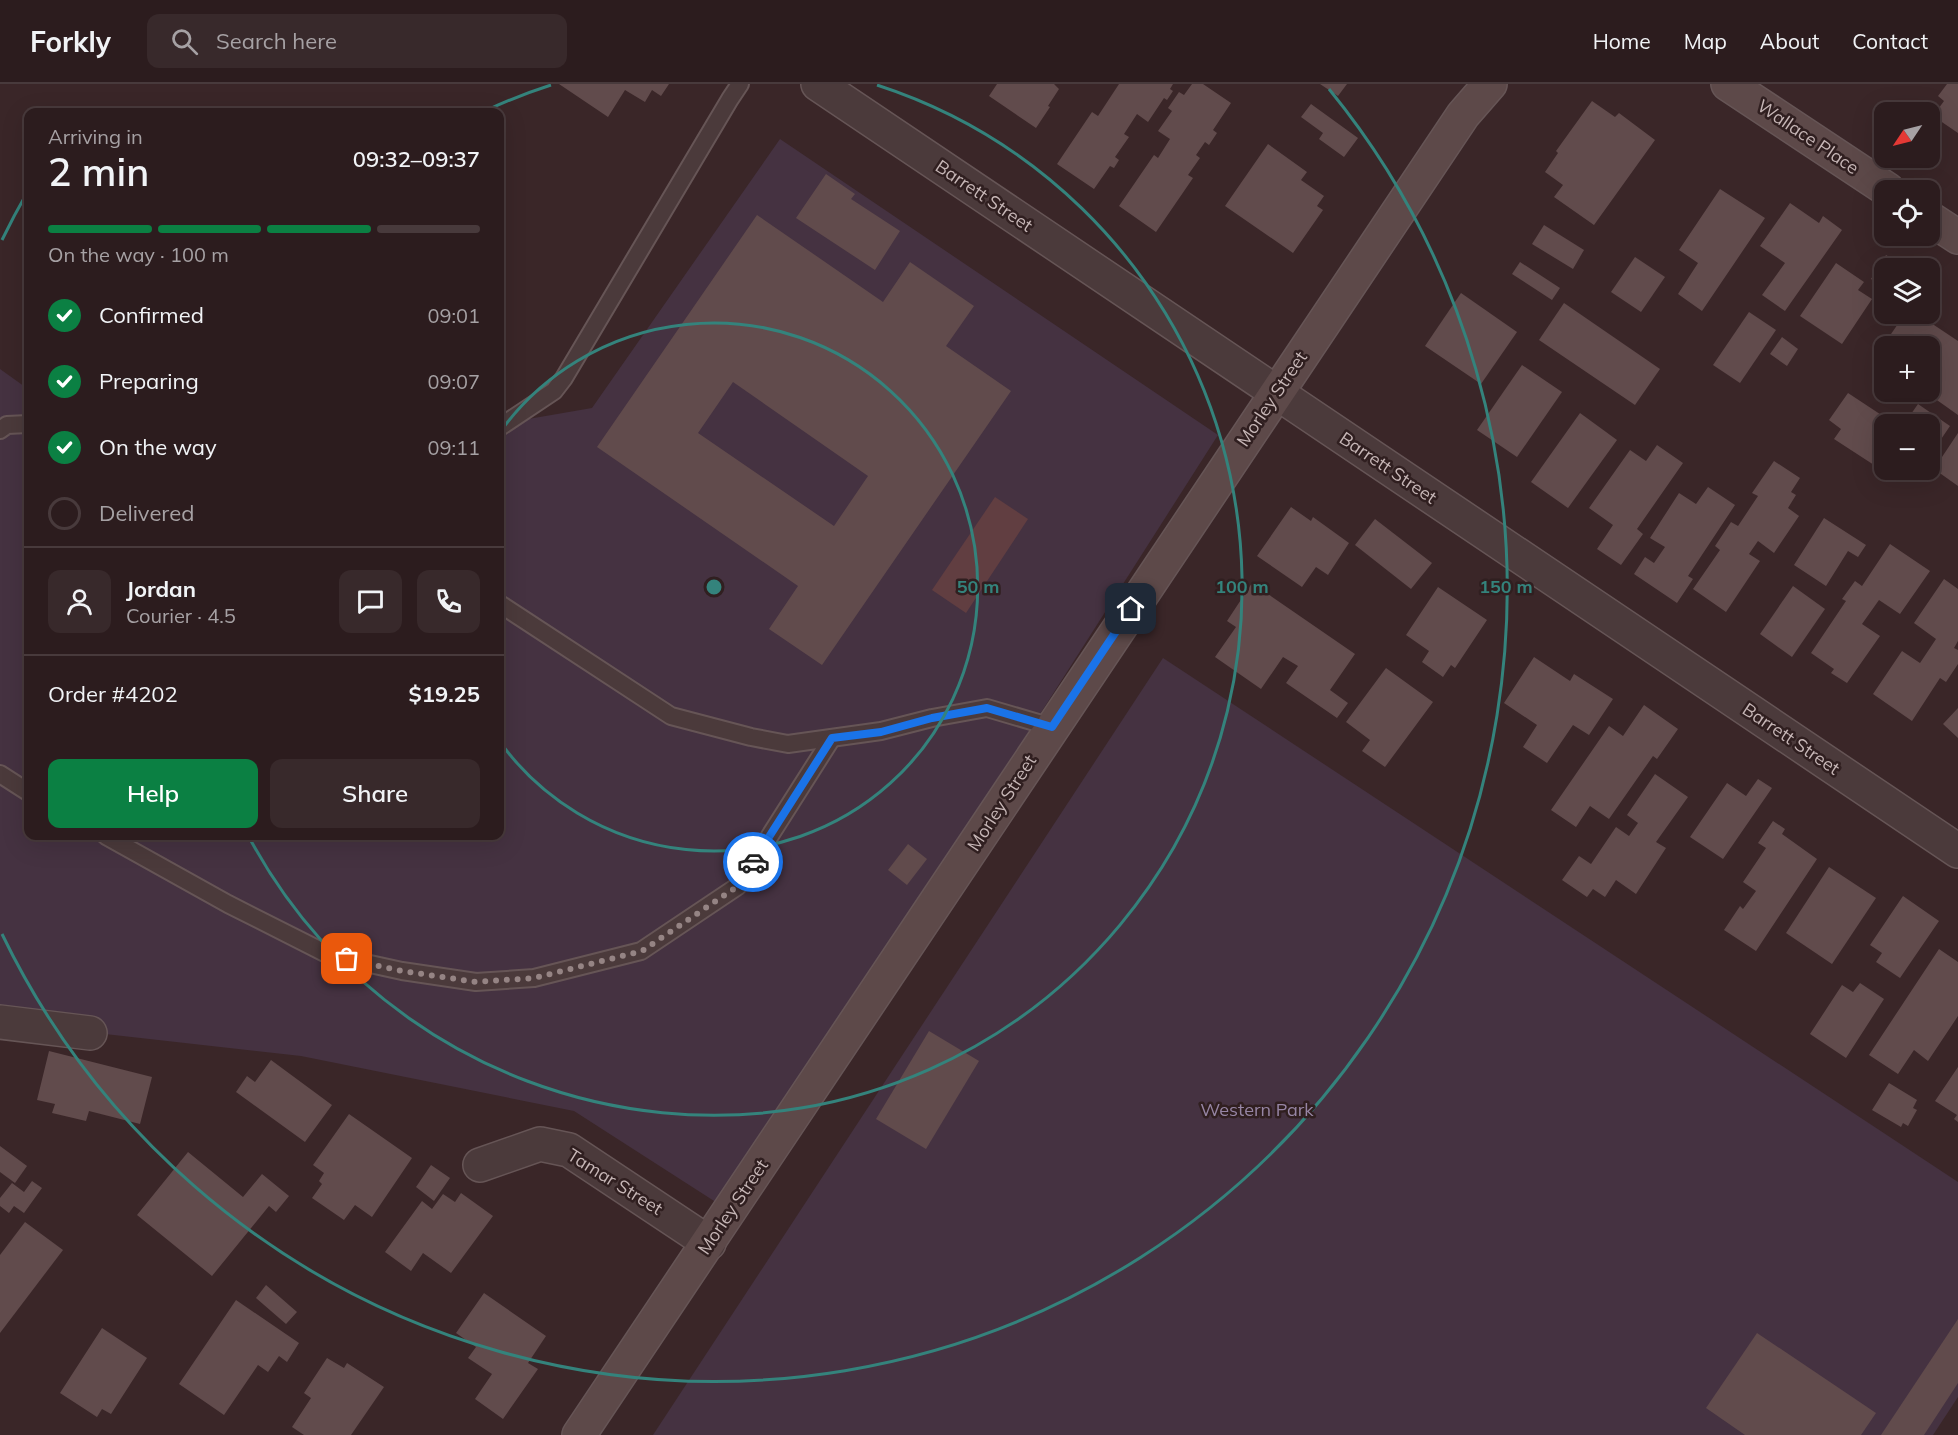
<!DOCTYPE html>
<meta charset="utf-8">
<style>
:root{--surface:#2c1c1e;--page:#38292b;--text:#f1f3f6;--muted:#a6a1a4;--line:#483a3c;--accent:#0b8043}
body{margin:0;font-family:Mulish,sans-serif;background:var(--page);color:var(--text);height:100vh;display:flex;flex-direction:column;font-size:22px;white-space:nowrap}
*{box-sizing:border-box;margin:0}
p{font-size:20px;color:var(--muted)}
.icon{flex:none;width:33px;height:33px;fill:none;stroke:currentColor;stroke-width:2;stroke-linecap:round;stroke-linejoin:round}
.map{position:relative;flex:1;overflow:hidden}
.sheet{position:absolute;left:24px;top:24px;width:480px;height:732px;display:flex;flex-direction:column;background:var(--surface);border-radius:12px;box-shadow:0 6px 24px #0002,0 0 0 2px var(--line)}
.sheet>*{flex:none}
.needle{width:39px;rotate:235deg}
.buttons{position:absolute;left:1874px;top:18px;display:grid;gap:12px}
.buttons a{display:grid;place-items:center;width:66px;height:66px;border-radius:12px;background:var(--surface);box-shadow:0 6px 24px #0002,0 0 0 2px var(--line);font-size:30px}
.pin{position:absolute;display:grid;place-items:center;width:51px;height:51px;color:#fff;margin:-26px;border-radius:12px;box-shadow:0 3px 9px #0006}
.courier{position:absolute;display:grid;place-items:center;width:60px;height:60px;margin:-30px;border:4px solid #1a73e8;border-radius:50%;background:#fff;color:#222;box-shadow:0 2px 8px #0007}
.headline em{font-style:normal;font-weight:600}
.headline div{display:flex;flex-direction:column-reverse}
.headline{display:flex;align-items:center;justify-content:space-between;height:102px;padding:0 24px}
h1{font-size:39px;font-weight:600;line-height:45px}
.bar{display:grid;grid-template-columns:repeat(4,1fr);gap:9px 6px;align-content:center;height:72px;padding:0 24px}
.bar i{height:8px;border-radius:4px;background:var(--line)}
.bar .current{background:var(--accent)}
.bar p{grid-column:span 4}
.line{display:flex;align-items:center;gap:15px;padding:0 24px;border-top:2px solid var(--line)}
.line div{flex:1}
.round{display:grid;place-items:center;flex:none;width:63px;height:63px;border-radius:12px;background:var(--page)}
ol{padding:0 24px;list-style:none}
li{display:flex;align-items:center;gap:18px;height:66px}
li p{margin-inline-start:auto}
li .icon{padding:6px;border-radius:50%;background:var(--accent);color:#fff;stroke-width:4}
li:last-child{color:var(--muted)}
li i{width:33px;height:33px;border:3px solid var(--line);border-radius:50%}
.cta{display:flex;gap:12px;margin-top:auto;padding:12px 24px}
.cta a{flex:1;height:69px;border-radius:12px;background:var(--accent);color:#fff;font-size:24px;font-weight:600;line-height:69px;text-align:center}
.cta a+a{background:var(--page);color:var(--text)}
header{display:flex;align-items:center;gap:36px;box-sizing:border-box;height:84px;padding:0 30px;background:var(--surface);border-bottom:2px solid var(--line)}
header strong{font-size:28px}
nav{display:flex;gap:33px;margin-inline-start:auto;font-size:21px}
.search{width:420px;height:54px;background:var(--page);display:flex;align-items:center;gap:15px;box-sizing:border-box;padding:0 21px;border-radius:12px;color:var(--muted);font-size:22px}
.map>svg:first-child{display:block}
.green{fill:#453241}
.water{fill:#613e41}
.building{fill:#614b4c;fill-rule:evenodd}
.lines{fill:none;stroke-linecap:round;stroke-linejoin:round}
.lane-casing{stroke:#665556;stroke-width:20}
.street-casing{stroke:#665556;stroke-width:36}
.secondary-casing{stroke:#665556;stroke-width:36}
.lane{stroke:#4b3a3b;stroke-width:16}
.street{stroke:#4b3a3b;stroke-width:33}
.secondary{stroke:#5d4949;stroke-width:33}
.done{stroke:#958484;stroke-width:6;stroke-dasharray:0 10.8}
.route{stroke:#1a73e8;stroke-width:8}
.ring{fill:none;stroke:#34837c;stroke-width:3}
.labels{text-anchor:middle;stroke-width:5;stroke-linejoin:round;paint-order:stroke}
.street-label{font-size:18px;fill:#c6b6b6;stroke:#301f20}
.park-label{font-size:18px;fill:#9685a4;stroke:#301f20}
.centre{fill:#34837c;stroke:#301f20;stroke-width:3}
.ring-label{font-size:18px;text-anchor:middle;font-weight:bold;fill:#34837c;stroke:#301f20;stroke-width:5;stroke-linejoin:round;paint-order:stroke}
</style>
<header>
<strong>Forkly</strong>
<div class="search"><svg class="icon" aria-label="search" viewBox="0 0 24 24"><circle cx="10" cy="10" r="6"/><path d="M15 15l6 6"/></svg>Search here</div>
<nav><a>Home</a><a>Map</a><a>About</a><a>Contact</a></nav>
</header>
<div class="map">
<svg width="1958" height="1351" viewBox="0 0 1958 1351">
<rect width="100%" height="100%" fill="#3a2628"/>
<g class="green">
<path d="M 780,55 L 1218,351 L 725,1124 L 574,1027 L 301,972 L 105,950 L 0,927 L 0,285 L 28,305 L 28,752 L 500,752 L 500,340 L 592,324 Z"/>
<path d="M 1163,574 L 1958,1098 L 1958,1313 L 1933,1351 L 653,1351 Z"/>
</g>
<path class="water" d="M 995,413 L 1028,435 L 966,529 L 932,506 Z"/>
<g class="building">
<path d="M 559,0 L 669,0 L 661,12 L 652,6 L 645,18 L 625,6 L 608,33 Z"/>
<path d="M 997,0 L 1054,0 L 1059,5 L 1048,22 L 1050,23 L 1036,44 L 989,12 Z"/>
<path d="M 1119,0 L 1173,0 L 1170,5 L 1173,7 L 1167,16 L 1164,14 L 1148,38 L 1137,30 L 1124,50 L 1129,53 L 1115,73 L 1119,76 L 1114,84 L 1110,82 L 1094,105 L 1057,80 L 1092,28 L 1098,32 Z"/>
<path d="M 1192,0 L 1203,0 L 1231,19 L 1213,46 L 1217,49 L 1209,61 L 1205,58 L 1196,71 L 1200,74 L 1188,91 L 1193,94 L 1156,148 L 1119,122 L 1154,71 L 1158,74 L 1170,55 L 1158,47 L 1172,27 L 1168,24 L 1179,8 L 1184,11 Z"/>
<path d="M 1320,0 L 1347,0 L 1338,12 Z"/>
<path d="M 1947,0 L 1958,0 L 1958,49 L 1933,32 L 1944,17 L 1938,12 Z"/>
<path d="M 1592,17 L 1615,33 L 1619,29 L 1655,56 L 1594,141 L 1554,113 L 1563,101 L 1545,88 L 1558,69 L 1556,67 Z"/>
<path d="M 1311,20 L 1358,54 L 1344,73 L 1319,55 L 1323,49 L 1301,33 Z"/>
<path d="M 1268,60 L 1307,88 L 1301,96 L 1324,112 L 1317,122 L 1323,126 L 1293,169 L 1225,122 Z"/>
<path d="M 826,90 L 855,110 L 851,115 L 900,147 L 875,186 L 796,134 Z"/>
<path d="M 1720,105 L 1765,134 L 1702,227 L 1678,210 L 1698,179 L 1679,166 Z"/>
<path d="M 1790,119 L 1819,139 L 1823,132 L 1842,146 L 1785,227 L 1762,211 L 1785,179 L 1760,162 Z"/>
<path d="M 757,131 L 883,218 L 910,178 L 974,222 L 946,262 L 1011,307 L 822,581 L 769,545 L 798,502 L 597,363 ZM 733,298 L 868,392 L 834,442 L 698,349 Z"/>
<path d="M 1544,141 L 1584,166 L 1573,185 L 1532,160 Z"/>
<path d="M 1886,171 L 1901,180 L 1898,184 L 1884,184 L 1884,203 L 1871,195 Z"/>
<path d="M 1635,173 L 1665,193 L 1641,228 L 1611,208 Z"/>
<path d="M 1520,178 L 1560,204 L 1552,216 L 1512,190 Z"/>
<path d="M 1836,179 L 1864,198 L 1858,206 L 1872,215 L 1842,260 L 1800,232 Z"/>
<path d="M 1461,209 L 1517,248 L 1481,300 L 1425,262 Z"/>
<path d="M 1564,219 L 1660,285 L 1635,321 L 1539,256 Z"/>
<path d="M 1749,228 L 1776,246 L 1740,299 L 1713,281 Z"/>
<path d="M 1922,233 L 1958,257 L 1958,331 L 1934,314 L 1937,310 L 1929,304 L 1929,262 L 1884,262 L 1884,273 L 1878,269 L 1902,234 L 1915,242 Z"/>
<path d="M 1782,253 L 1798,265 L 1787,282 L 1770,270 Z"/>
<path d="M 1522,281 L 1562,308 L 1517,373 L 1477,346 Z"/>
<path d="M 1848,309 L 1895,340 L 1884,340 L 1884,386 L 1900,386 L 1894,394 L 1834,355 L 1841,345 L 1829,336 Z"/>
<path d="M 1918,320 L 1950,342 L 1929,373 L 1929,340 L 1904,340 Z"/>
<path d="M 1580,329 L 1617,356 L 1568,424 L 1531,398 Z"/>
<path d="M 1958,349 L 1958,402 L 1934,385 Z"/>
<path d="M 1657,361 L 1683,379 L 1637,445 L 1643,450 L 1621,481 L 1597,465 L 1613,441 L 1589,424 L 1630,366 L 1646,377 Z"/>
<path d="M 1774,377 L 1800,394 L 1791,408 L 1796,411 L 1788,424 L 1799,432 L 1774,469 L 1758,457 L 1749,470 L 1760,477 L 1726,528 L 1693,505 L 1720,466 L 1715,462 L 1731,438 L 1738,442 L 1758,412 L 1752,409 Z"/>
<path d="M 1708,403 L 1735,421 L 1688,492 L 1693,495 L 1677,519 L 1634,490 L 1645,473 L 1654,479 L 1665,463 L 1650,454 L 1679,409 L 1696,420 Z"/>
<path d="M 1291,423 L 1311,437 L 1313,433 L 1349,459 L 1328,491 L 1316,483 L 1302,503 L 1257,472 Z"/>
<path d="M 1824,434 L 1866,461 L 1858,473 L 1848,467 L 1826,502 L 1794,481 Z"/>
<path d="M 1375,435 L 1432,479 L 1411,505 L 1355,461 Z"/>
<path d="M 1890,460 L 1930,487 L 1900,530 L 1879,516 L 1862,540 L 1880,552 L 1847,599 L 1831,589 L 1834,585 L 1811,569 L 1846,517 L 1842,515 L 1855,497 L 1862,502 Z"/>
<path d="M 1944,495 L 1958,505 L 1958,557 L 1954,564 L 1958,566 L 1958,580 L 1946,598 L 1940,594 L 1912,637 L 1873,610 L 1902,567 L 1920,579 L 1936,555 L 1914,539 Z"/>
<path d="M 1252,499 L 1355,570 L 1330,606 L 1348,619 L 1337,634 L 1286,599 L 1298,582 L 1283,573 L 1261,605 L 1215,573 L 1236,543 L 1227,537 Z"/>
<path d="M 1793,502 L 1825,525 L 1792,573 L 1760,550 Z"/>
<path d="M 1438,503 L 1487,536 L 1455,584 L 1451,581 L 1443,593 L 1422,578 L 1429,567 L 1406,551 Z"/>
<path d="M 1534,573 L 1570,597 L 1574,590 L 1613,615 L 1589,651 L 1573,641 L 1547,679 L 1523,663 L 1537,641 L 1504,619 Z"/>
<path d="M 1386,584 L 1433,618 L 1385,683 L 1362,667 L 1370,656 L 1346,638 Z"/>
<path d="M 1644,621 L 1678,645 L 1657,675 L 1653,672 L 1609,735 L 1590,722 L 1576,743 L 1551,726 L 1609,642 L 1623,652 Z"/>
<path d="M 1958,624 L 1958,654 L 1943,640 Z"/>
<path d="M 1655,690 L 1688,713 L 1656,758 L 1666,764 L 1636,810 L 1616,796 L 1605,813 L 1593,805 L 1587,813 L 1562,796 L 1579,772 L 1591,780 L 1616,743 L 1629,752 L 1638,739 L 1627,731 Z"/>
<path d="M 1758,695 L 1772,704 L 1723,775 L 1690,753 L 1727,699 L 1746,712 Z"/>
<path d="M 1773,737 L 1785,745 L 1782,750 L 1817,775 L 1756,867 L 1724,846 L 1740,822 L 1743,825 L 1756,807 L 1743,798 L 1766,764 L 1758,759 Z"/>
<path d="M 908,760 L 927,775 L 907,801 L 888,786 Z"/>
<path d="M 1829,783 L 1876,814 L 1832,880 L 1786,849 Z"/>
<path d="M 1903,812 L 1939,837 L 1900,894 L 1876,878 L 1882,869 L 1870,861 Z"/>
<path d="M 1939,865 L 1958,878 L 1958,932 L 1928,977 L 1914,966 L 1898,990 L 1869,971 Z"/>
<path d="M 1860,899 L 1884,915 L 1846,974 L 1810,950 L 1842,901 L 1853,908 Z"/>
<path d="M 929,947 L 979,977 L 926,1065 L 876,1035 Z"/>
<path d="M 49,967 L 152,993 L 140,1040 L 89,1027 L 86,1037 L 52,1029 L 55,1020 L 37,1016 Z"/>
<path d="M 271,976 L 332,1021 L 305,1058 L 236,1008 L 247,992 L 255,998 Z"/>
<path d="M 1958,983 L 1958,1038 L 1954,1035 L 1957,1031 L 1935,1017 Z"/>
<path d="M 1889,999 L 1917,1016 L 1913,1024 L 1917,1026 L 1908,1042 L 1903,1039 L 1901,1043 L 1872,1026 Z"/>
<path d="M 349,1030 L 412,1074 L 372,1133 L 355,1121 L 344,1136 L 312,1114 L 322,1100 L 319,1097 L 324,1089 L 313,1081 Z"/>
<path d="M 0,1062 L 27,1082 L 15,1099 L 0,1088 Z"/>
<path d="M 188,1068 L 243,1113 L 262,1090 L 289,1112 L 276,1128 L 269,1122 L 212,1192 L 137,1131 Z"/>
<path d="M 431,1081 L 450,1094 L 434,1117 L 416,1103 Z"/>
<path d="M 32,1097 L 42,1104 L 24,1129 L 14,1122 L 9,1129 L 0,1122 L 0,1114 L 12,1099 L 24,1108 Z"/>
<path d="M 461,1109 L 493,1132 L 451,1189 L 423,1169 L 411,1187 L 385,1168 L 422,1117 L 432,1125 L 443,1110 L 455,1118 Z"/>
<path d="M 25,1138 L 63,1166 L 0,1249 L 0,1171 Z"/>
<path d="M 266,1201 L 297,1228 L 286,1240 L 256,1214 Z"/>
<path d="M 484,1209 L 546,1252 L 528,1279 L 538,1285 L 503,1335 L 475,1315 L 492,1290 L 468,1274 L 476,1263 L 456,1249 Z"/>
<path d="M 236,1216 L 299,1259 L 287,1278 L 279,1272 L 268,1288 L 258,1281 L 224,1331 L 179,1300 Z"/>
<path d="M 1958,1235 L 1958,1299 L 1924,1351 L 1881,1351 Z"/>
<path d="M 102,1244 L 147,1274 L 111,1330 L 102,1325 L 97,1333 L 60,1309 Z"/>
<path d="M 1757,1249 L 1876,1329 L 1861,1351 L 1745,1351 L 1706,1324 Z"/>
<path d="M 327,1274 L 344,1284 L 347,1279 L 384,1303 L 351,1351 L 304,1351 L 292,1343 L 311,1314 L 304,1309 Z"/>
</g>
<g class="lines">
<defs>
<g id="lane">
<path d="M 500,343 L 554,307 L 564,294 L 730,15 L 740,0"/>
<path d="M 0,346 L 7,341 L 28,340"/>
<path d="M 500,520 L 671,632 L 751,653 L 788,660 L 881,647 L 932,634 L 987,624 L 1052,643"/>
<path d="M 0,690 L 28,708"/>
<path d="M 106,752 L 228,820 L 329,871 L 402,887 L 476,898 L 534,894 L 641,867 L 738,802 L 832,654"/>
</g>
<g id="street">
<path d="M 818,0 L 1958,767"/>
<path d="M 0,938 L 90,949"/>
<path d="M 480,1081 L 540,1060 L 569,1066 L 709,1159"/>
</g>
<g id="secondary">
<path d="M 1728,0 L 1888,106"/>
<path d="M 1929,134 L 1958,153"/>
<path d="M 579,1351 L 1463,31 L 1490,0"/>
</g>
</defs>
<use href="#lane" class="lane-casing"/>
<use href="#street" class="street-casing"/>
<use href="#secondary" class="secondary-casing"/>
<use href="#lane" class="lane"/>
<use href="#street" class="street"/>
<use href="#secondary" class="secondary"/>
</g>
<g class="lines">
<path class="done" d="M 347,875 L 402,887 L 476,898 L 534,894 L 642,867 L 738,802 L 753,778"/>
<path class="route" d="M 753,778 L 832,654 L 881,648 L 932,634 L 987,624 L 1052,643 L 1131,525"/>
</g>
<g class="ring">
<path d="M500 348A264 264 0 1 1 500 658"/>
<path d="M483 28A528 528 0 0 1 551 1M877 1A528 528 0 1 1 250 755"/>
<path d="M2 156A792 792 0 0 1 28 107M1329 5A792 792 0 1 1 2 850"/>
</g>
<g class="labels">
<g class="street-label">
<text transform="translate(1808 53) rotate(34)" y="6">Wallace Place</text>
<text transform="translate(984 112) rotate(34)" y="6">Barrett Street</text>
<text transform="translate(1272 315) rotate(-56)" y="6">Morley Street</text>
<text transform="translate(1388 384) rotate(34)" y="6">Barrett Street</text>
<text transform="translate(1791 655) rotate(34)" y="6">Barrett Street</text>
<text transform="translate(1002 719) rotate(-57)" y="6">Morley Street</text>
<text transform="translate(615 1098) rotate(32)" y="6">Tamar Street</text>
<text transform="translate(733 1123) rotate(-56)" y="6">Morley Street</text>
</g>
<g class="park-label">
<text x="1257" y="1032">Western Park</text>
</g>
</g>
<circle cx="714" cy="503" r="9" class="centre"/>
<g class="ring-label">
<text x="978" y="509">50 m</text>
<text x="1242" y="509">100 m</text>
<text x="1506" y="509">150 m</text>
</g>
</svg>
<div class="buttons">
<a><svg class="needle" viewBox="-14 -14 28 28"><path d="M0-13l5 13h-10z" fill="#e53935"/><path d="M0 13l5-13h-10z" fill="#a6a1a4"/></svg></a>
<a><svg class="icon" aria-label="locate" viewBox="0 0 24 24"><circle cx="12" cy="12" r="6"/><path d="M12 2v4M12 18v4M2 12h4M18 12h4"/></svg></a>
<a><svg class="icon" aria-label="layers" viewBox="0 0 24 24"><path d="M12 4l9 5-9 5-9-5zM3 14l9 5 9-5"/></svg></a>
<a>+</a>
<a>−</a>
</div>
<div class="pin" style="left:347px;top:875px;background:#ea580c"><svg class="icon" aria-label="bag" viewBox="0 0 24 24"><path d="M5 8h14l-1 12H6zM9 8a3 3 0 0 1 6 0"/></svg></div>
<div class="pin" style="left:1131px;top:525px;background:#1f2937"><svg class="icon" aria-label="home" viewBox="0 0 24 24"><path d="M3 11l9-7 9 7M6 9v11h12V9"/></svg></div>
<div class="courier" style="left:753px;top:778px"><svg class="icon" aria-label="car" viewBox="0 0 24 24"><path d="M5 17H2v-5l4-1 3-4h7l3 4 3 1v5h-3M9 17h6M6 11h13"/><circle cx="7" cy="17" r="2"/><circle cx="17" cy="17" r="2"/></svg></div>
<section class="sheet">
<div class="headline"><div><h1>2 min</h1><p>Arriving in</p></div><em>09:32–09:37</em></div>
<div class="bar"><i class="current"></i><i class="current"></i><i class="current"></i><i></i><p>On the way · 100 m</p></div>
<ol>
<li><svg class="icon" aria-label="check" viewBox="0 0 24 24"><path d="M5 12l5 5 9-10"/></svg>Confirmed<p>09:01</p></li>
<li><svg class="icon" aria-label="check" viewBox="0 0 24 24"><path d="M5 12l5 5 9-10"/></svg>Preparing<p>09:07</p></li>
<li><svg class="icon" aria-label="check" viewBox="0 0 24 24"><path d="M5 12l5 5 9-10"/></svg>On the way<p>09:11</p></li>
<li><i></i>Delivered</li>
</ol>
<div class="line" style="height:108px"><a class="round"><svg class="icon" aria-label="person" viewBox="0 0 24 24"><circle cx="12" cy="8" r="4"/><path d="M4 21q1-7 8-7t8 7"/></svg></a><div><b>Jordan</b><p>Courier · 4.5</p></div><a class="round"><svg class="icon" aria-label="chat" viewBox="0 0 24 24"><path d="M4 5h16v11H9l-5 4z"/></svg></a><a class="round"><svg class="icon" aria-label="phone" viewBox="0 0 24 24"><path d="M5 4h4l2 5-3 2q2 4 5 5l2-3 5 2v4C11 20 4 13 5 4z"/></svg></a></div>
<div class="line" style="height:78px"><div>Order #4202</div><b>$19.25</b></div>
<div class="cta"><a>Help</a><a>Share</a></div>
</section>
</div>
